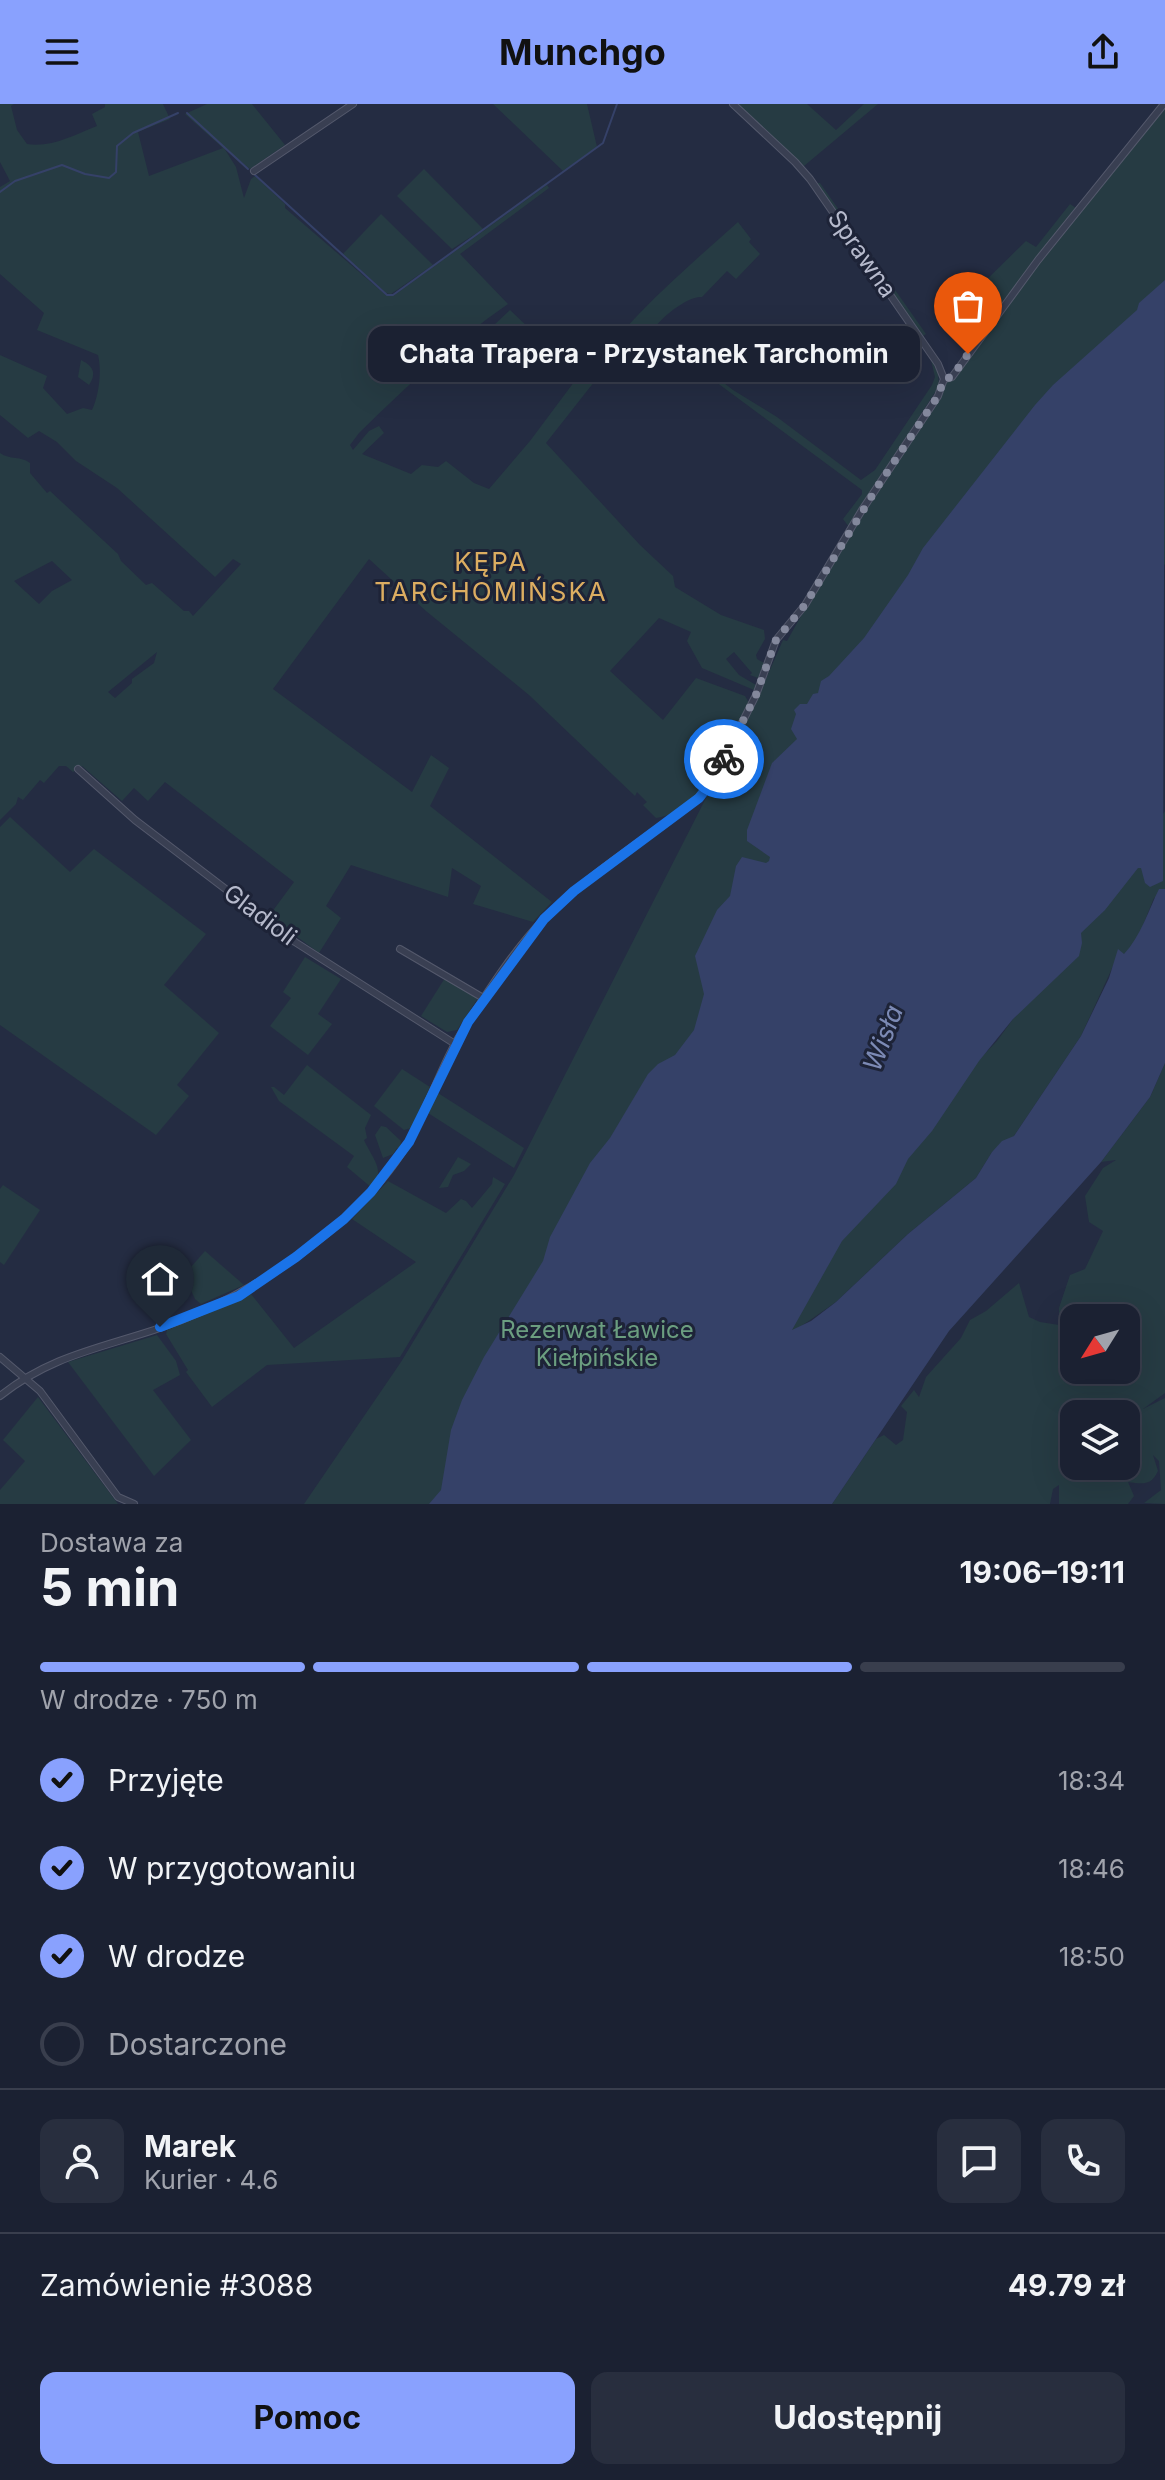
<!DOCTYPE html>
<html lang="pl">
<meta charset="utf-8">
<style>
:root{--surface:#1b2132;--page:#282e3e;--text:#f1f3f6;--muted:#a0a3ac;--line:#393e4d;--accent:#89a1fe}
body{margin:0;font-family:Inter,sans-serif;background:var(--page);color:var(--text);height:100vh;display:flex;flex-direction:column;font-size:30px;white-space:nowrap}
*{box-sizing:border-box;margin:0}
p{font-size:26px;color:var(--muted)}
.icon{flex:none;width:44px;height:44px;fill:none;stroke:currentColor;stroke-width:2;stroke-linecap:round;stroke-linejoin:round}
.map{position:relative;height:1400px;overflow:hidden}
.side{display:flex;flex-direction:column;background:var(--surface);flex:1}
.side>*{flex:none}
.needle{width:52px;rotate:233deg}
.buttons{position:absolute;left:1060px;top:1200px;display:grid;gap:16px}
.buttons a{display:grid;place-items:center;width:80px;height:80px;border-radius:16px;background:var(--surface);box-shadow:0 8px 32px #0002,0 0 0 2px var(--line);font-size:40px}
.pin{position:absolute;display:grid;place-items:center;width:68px;height:68px;color:#fff;margin:-82px -34px;border-radius:50% 50% 50% 0;rotate:-45deg;box-shadow:0 0 8px #0007}
.pin .icon{rotate:45deg}
.courier{position:absolute;display:grid;place-items:center;width:80px;height:80px;margin:-40px;border:6px solid #1a73e8;border-radius:50%;background:#fff;color:#222;box-shadow:0 2px 10px #0007}
.bubble{position:absolute;height:56px;border-radius:16px;background:var(--surface);box-shadow:0 8px 32px #0002,0 0 0 2px var(--line);font-size:26px;font-weight:700;line-height:56px;text-align:center}
.head em{font-style:normal;font-weight:700}
.head div{display:flex;flex-direction:column-reverse}
.head{display:flex;align-items:center;justify-content:space-between;height:136px;padding:0 40px}
h1{font-size:52px;font-weight:700;line-height:60px}
.bar{display:grid;grid-template-columns:repeat(4,1fr);gap:12px 8px;align-content:center;height:96px;padding:0 40px}
.bar i{height:10px;border-radius:6px;background:var(--line)}
.bar .current{background:var(--accent)}
.bar p{grid-column:span 4}
.line{display:flex;align-items:center;gap:20px;padding:0 40px;border-top:2px solid var(--line)}
.line div{flex:1}
.round{display:grid;place-items:center;flex:none;width:84px;height:84px;border-radius:16px;background:var(--page)}
ol{padding:0 40px;list-style:none}
li{display:flex;align-items:center;gap:24px;height:88px}
li p{margin-inline-start:auto}
li .icon{padding:8px;border-radius:50%;background:var(--accent);color:#111;stroke-width:4}
li:last-child{color:var(--muted)}
li i{width:44px;height:44px;border:4px solid var(--line);border-radius:50%}
.action{display:flex;gap:16px;margin-top:auto;padding:16px 40px}
.action a{flex:1;height:92px;border-radius:16px;background:var(--accent);color:#111;font-size:32px;font-weight:700;line-height:92px;text-align:center}
.action a+a{background:var(--page);color:var(--text)}
header{display:flex;justify-content:space-between;align-items:center;height:104px;padding:0 40px;background:var(--accent);color:#111;font-size:36px;font-weight:700}
.map>svg:first-child{display:block}
.green{fill:#263b43;fill-rule:evenodd}
.water{fill:#354168}
.lines{fill:none;stroke-linecap:round;stroke-linejoin:round}
.stream{stroke:#354168;stroke-width:2}
.street-casing{stroke:#54596c;stroke-width:8}
.street{stroke:#393f52;stroke-width:6}
.done{stroke:#83889c;stroke-width:8;stroke-dasharray:0 14.4}
.route{stroke:#1a73e8;stroke-width:10}
.labels{text-anchor:middle;stroke-width:6;stroke-linejoin:round;paint-order:stroke}
.street-label{font-size:24px;fill:#b6bacc;stroke:#1d2337}
.park-label{font-size:24px;fill:#6b9e80;stroke:#1d2337}
.neighbourhood-label{font-size:26px;letter-spacing:2px;fill:#dcad61;stroke:#1d2337}
.water-label{font-size:26px;font-style:italic;fill:#7c8ab5;stroke:#1d2337}
</style>
<header><svg class="icon" aria-label="menu" viewBox="0 0 24 24"><path d="M4 6h16M4 12h16M4 18h16"/></svg>Munchgo<svg class="icon" aria-label="share" viewBox="0 0 24 24"><path d="M12 15V3M7 8l5-5 5 5M5 13v7h14v-7"/></svg></header>
<div class="map">
<svg width="1165" height="1400" viewBox="0 0 1165 1400">
<rect width="100%" height="100%" fill="#242c42"/>
<g class="green">
<path d="M 0,0 L 14,0 L 11,2 L 17,26 L 27,40 C 51,44 74,31 97,22 L 92,10 L 105,3 L 105,0 L 163,0 L 170,15 L 138,28 L 149,72 L 223,44 L 185,10 L 207,0 L 252,0 L 285,41 L 250,65 L 224,44 L 236,63 L 244,94 L 251,75 L 255,72 L 285,100 L 285,104 L 387,192 L 393,192 L 547,81 L 549,84 L 460,150 L 508,200 C 454,237 406,283 359,329 L 350,341 L 353,346 L 369,327 L 379,322 L 384,329 L 362,350 L 411,370 L 422,361 L 438,363 L 446,357 L 474,379 L 489,385 L 530,337 L 580,270 L 585,274 C 627,215 684,166 738,118 L 751,135 L 749,138 L 760,150 L 736,175 L 727,167 L 702,193 C 689,191 660,214 654,225 L 733,286 L 777,313 L 861,376 L 875,366 L 932,281 L 935,273 L 931,256 L 938,268 L 939,282 L 849,423 L 843,415 L 862,390 L 862,386 L 639,221 L 546,339 L 640,441 L 673,472 L 675,483 L 721,511 L 764,526 L 765,535 L 756,551 L 757,555 L 764,559 L 758,574 L 750,571 L 752,569 L 734,548 L 726,555 L 739,571 L 756,581 L 754,586 L 702,564 L 687,537 L 691,528 L 659,514 L 610,567 L 663,616 L 696,574 L 745,592 L 749,599 C 729,638 707,707 656,714 L 643,701 L 647,698 L 637,688 L 635,692 L 529,591 L 426,507 L 369,455 L 273,585 L 412,688 L 431,651 L 449,664 L 430,702 L 552,798 L 533,818 L 473,800 L 481,782 L 452,764 L 448,793 L 351,761 L 326,802 L 341,814 L 319,849 L 269,812 L 294,778 L 165,678 L 148,697 L 134,684 L 122,697 L 82,662 L 73,668 L 66,662 L 59,662 L 44,679 L 40,676 L 23,696 L 18,693 L 16,700 L 0,716 L 0,349 C 10,356 21,352 30,359 L 30,369 L 47,389 L 50,387 L 118,450 L 121,457 L 146,481 L 152,479 L 184,507 L 189,507 L 193,512 L 241,460 L 233,455 L 215,473 L 117,384 L 76,357 L 57,338 L 39,327 L 28,334 L 0,311 L 0,251 L 47,272 L 43,284 L 67,310 L 83,304 L 92,306 C 99,291 102,267 98,251 L 37,226 L 44,209 L 0,170 L 0,83 L 10,77 L 0,58 ZM 52,457 L 72,476 L 52,487 L 39,500 L 14,477 ZM 157,548 L 154,559 L 132,575 L 132,579 L 115,594 L 108,588 Z"/>
<path d="M 493,0 L 587,0 L 597,43 L 563,67 Z"/>
<path d="M 738,0 L 807,0 L 836,26 L 864,0 L 878,0 L 804,62 Z"/>
<path d="M 1165,0 L 1165,460 L 1007,653 L 725,1400 L 304,1400 L 401,1258 L 514,1071 L 761,586 L 783,536 L 787,537 C 851,422 921,308 1001,204 C 1054,134 1110,68 1165,0 Z"/>
<path d="M 424,65 L 483,125 L 452,145 L 397,92 Z"/>
<path d="M 816,79 L 820,79 L 926,230 L 923,232 Z"/>
<path d="M 1070,100 L 1076,104 L 996,206 L 975,187 L 1026,137 L 1036,143 Z"/>
<path d="M 381,110 L 433,161 L 391,190 L 386,189 L 343,150 Z"/>
<path d="M 510,206 L 530,225 L 514,241 L 493,222 Z"/>
<path d="M 81,256 C 93,262 97,269 89,281 L 78,273 Z"/>
<path d="M 1165,707 L 1165,789 L 1154,794 L 1143,821 L 1145,830 L 1114,860 L 1081,932 L 1014,1032 L 992,1048 L 976,1074 L 908,1130 L 836,1198 L 787,1232 L 815,1171 L 941,995 L 997,937 L 1013,915 L 1034,892 Z"/>
<path d="M 10,713 L 70,768 L 94,745 L 206,830 L 164,881 L 219,929 L 177,981 L 189,992 L 156,1031 L 0,921 L 0,723 Z"/>
<path d="M 305,853 L 341,875 L 318,910 L 332,920 L 308,951 L 270,922 L 291,894 L 283,888 Z"/>
<path d="M 445,874 L 478,894 L 457,926 L 447,928 L 421,912 Z"/>
<path d="M 1165,959 L 1165,1289 L 1143,1305 L 1165,1294 L 1165,1400 L 1144,1399 L 1161,1386 L 1159,1357 L 1153,1351 L 1158,1367 C 1151,1382 1143,1380 1128,1378 L 1134,1392 L 1128,1400 L 1059,1400 L 1059,1381 L 1053,1385 L 1050,1400 L 832,1400 L 876,1335 L 884,1331 L 896,1341 L 903,1336 L 907,1308 L 901,1302 L 914,1286 L 919,1293 L 926,1273 L 961,1234 L 970,1216 L 986,1207 L 1019,1179 L 1029,1213 L 1040,1218 L 1059,1221 L 1059,1204 L 1070,1171 L 1085,1165 L 1103,1127 L 1089,1118 L 1085,1092 L 1103,1064 L 1116,1056 L 1101,1058 L 1150,993 ZM 1074,1214 L 1126,1214 L 1126,1266 L 1074,1266 ZM 1074,1310 L 1126,1310 L 1126,1318 L 1131,1315 L 1126,1322 L 1134,1333 L 1126,1330 L 1126,1362 L 1074,1362 Z"/>
<path d="M 307,961 L 371,1011 L 365,1024 L 367,1034 L 364,1036 C 373,1056 386,1066 372,1084 L 347,1063 L 354,1052 L 279,997 L 271,983 L 274,983 L 284,991 Z"/>
<path d="M 402,965 L 430,983 L 411,1024 L 404,1026 L 374,1002 Z"/>
<path d="M 438,989 L 524,1044 L 514,1064 L 428,1009 Z"/>
<path d="M 381,1022 L 386,1023 L 401,1037 L 400,1046 L 397,1044 L 393,1050 L 383,1054 L 375,1031 Z"/>
<path d="M 458,1053 L 471,1060 L 464,1067 L 453,1071 L 448,1083 L 439,1084 Z"/>
<path d="M 493,1073 L 505,1080 L 400,1253 L 267,1261 L 212,1303 L 186,1268 L 188,1266 L 166,1230 L 167,1226 L 251,1190 L 294,1244 L 416,1158 L 352,1115 L 388,1077 L 446,1109 L 461,1095 L 466,1097 L 472,1104 L 492,1080 Z"/>
<path d="M 3,1081 L 40,1106 L 4,1161 L 0,1158 L 0,1085 Z"/>
<path d="M 205,1147 L 244,1181 L 201,1200 L 195,1195 L 184,1171 Z"/>
<path d="M 157,1231 L 176,1257 L 180,1271 L 153,1286 L 191,1336 L 154,1372 L 68,1258 Z"/>
<path d="M 38,1293 L 118,1400 L 0,1400 L 0,1386 L 25,1357 L 3,1336 Z"/>
</g>
<path class="water" d="M 1165,176 L 1163,777 L 1150,783 L 1145,779 L 1141,764 L 1138,764 L 1105,806 L 1081,829 L 1082,839 L 1079,852 L 1013,915 L 979,957 L 932,1027 L 908,1055 L 896,1080 L 842,1137 L 792,1226 L 811,1217 L 836,1198 L 908,1130 L 976,1074 L 992,1048 L 1002,1037 L 1014,1032 L 1081,932 L 1109,874 L 1118,845 L 1124,850 C 1141,832 1148,807 1159,785 L 1165,785 L 1165,959 L 1150,993 L 1101,1058 L 949,1227 L 832,1400 L 429,1400 L 441,1386 L 451,1326 L 462,1296 L 484,1253 L 543,1157 L 550,1133 L 590,1059 L 610,1034 L 648,970 L 658,960 L 675,951 L 694,926 L 704,890 L 695,852 L 717,806 L 730,792 L 736,762 L 742,753 L 766,759 L 769,757 L 770,753 L 747,737 L 747,726 L 772,659 L 797,635 L 791,625 L 796,610 L 794,606 L 800,600 L 807,600 L 813,590 L 818,589 L 821,577 L 829,572 L 864,534 L 908,471 L 923,444 L 1035,301 L 1053,281 L 1137,206 L 1139,199 Z"/>
<g class="lines">
<g class="stream">
<path d="M 187,9 L 248,65"/>
<path d="M 255,71 L 387,191 L 393,191 L 603,39 L 617,0"/>
<path d="M 0,88 L 15,77 L 62,61 L 85,70 L 109,74 L 116,68 L 117,42 L 133,29 L 178,9"/>
</g>
<defs>
<g id="street">
<path d="M 254,67 L 353,0"/>
<path d="M 944,275 L 952,273 L 1038,156 L 1164,0"/>
<path d="M 78,665 L 135,716 L 295,838 L 455,940"/>
<path d="M 400,845 L 485,895"/>
<path d="M 0,1253 L 40,1287 L 118,1393 L 134,1400"/>
<path d="M 0,1292 C 49,1253 96,1245 154,1226 C 225,1202 290,1164 346,1113 C 370,1091 391,1068 408,1039 C 430,1001 442,957 467,920 C 490,884 516,843 546,813 C 590,769 645,735 694,698 L 713,676 L 756,591 L 776,536 L 805,501 L 862,406 L 938,292 L 944,275 L 938,260 L 810,75 L 795,58 L 733,0"/>
</g>
</defs>
<use href="#street" class="street-casing"/>
<use href="#street" class="street"/>
</g>
<g class="lines">
<path class="done" d="M 724,655 L 756,591 L 776,536 L 805,501 L 878,382 L 938,292 L 944,275 L 952,273 L 968,250"/>
<path class="route" d="M 160,1223 L 239,1192 L 296,1153 L 344,1115 L 371,1088 L 409,1038 L 468,918 L 544,815 L 574,787 L 699,694 L 713,676 L 724,655"/>
</g>
<g class="labels">
<g class="street-label">
<text transform="translate(862 150) rotate(55)" y="8">Sprawna</text>
<text transform="translate(260 811) rotate(37)" y="8">Gladioli</text>
</g>
<g class="park-label">
<text x="597" y="1234">Rezerwat Ławice<tspan x="597" dy="28">Kiełpińskie</tspan></text>
</g>
<g class="neighbourhood-label">
<text x="491" y="467">KĘPA<tspan x="491" dy="30">TARCHOMIŃSKA</tspan></text>
</g>
<g class="water-label">
<text transform="translate(883 934) rotate(-69)" y="9">Wisła</text>
</g>
</g>
</svg>
<div class="buttons">
<a><svg class="needle" viewBox="-14 -14 28 28"><path d="M0-13l5 13h-10z" fill="#e53935"/><path d="M0 13l5-13h-10z" fill="#a0a3ac"/></svg></a>
<a><svg class="icon" aria-label="layers" viewBox="0 0 24 24"><path d="M12 4l9 5-9 5-9-5zM3 14l9 5 9-5"/></svg></a>
</div>
<div class="pin" style="left:968px;top:250px;background:#ea580c"><svg class="icon" aria-label="bag" viewBox="0 0 24 24"><path d="M5 8h14l-1 12H6zM9 8a3 3 0 0 1 6 0"/></svg></div>
<div class="pin" style="left:160px;top:1223px;background:#1f2937"><svg class="icon" aria-label="home" viewBox="0 0 24 24"><path d="M3 11l9-7 9 7M6 9v11h12V9"/></svg></div>
<div class="courier" style="left:724px;top:655px"><svg class="icon" aria-label="bike" viewBox="0 0 24 24"><circle cx="6" cy="16" r="4"/><circle cx="18" cy="16" r="4"/><path d="M6 16l4-8h5l3 8M10 8l3 8H6M13 5h3"/></svg></div>
<div class="bubble" style="left:368px;top:222px;width:552px">Chata Trapera - Przystanek Tarchomin</div>
</div>
<section class="side">
<div class="head"><div><h1>5 min</h1><p>Dostawa za</p></div><em>19:06–19:11</em></div>
<div class="bar"><i class="current"></i><i class="current"></i><i class="current"></i><i></i><p>W drodze · 750 m</p></div>
<ol>
<li><svg class="icon" aria-label="check" viewBox="0 0 24 24"><path d="M5 12l5 5 9-10"/></svg>Przyjęte<p>18:34</p></li>
<li><svg class="icon" aria-label="check" viewBox="0 0 24 24"><path d="M5 12l5 5 9-10"/></svg>W przygotowaniu<p>18:46</p></li>
<li><svg class="icon" aria-label="check" viewBox="0 0 24 24"><path d="M5 12l5 5 9-10"/></svg>W drodze<p>18:50</p></li>
<li><i></i>Dostarczone</li>
</ol>
<div class="line" style="height:144px"><a class="round"><svg class="icon" aria-label="person" viewBox="0 0 24 24"><circle cx="12" cy="8" r="4"/><path d="M4 21q1-7 8-7t8 7"/></svg></a><div><b>Marek</b><p>Kurier · 4.6</p></div><a class="round"><svg class="icon" aria-label="chat" viewBox="0 0 24 24"><path d="M4 5h16v11H9l-5 4z"/></svg></a><a class="round"><svg class="icon" aria-label="phone" viewBox="0 0 24 24"><path d="M5 4h4l2 5-3 2q2 4 5 5l2-3 5 2v4C11 20 4 13 5 4z"/></svg></a></div>
<div class="line" style="height:104px"><div>Zamówienie #3088</div><b>49.79 zł</b></div>
<div class="action"><a>Pomoc</a><a>Udostępnij</a></div>
</section>
